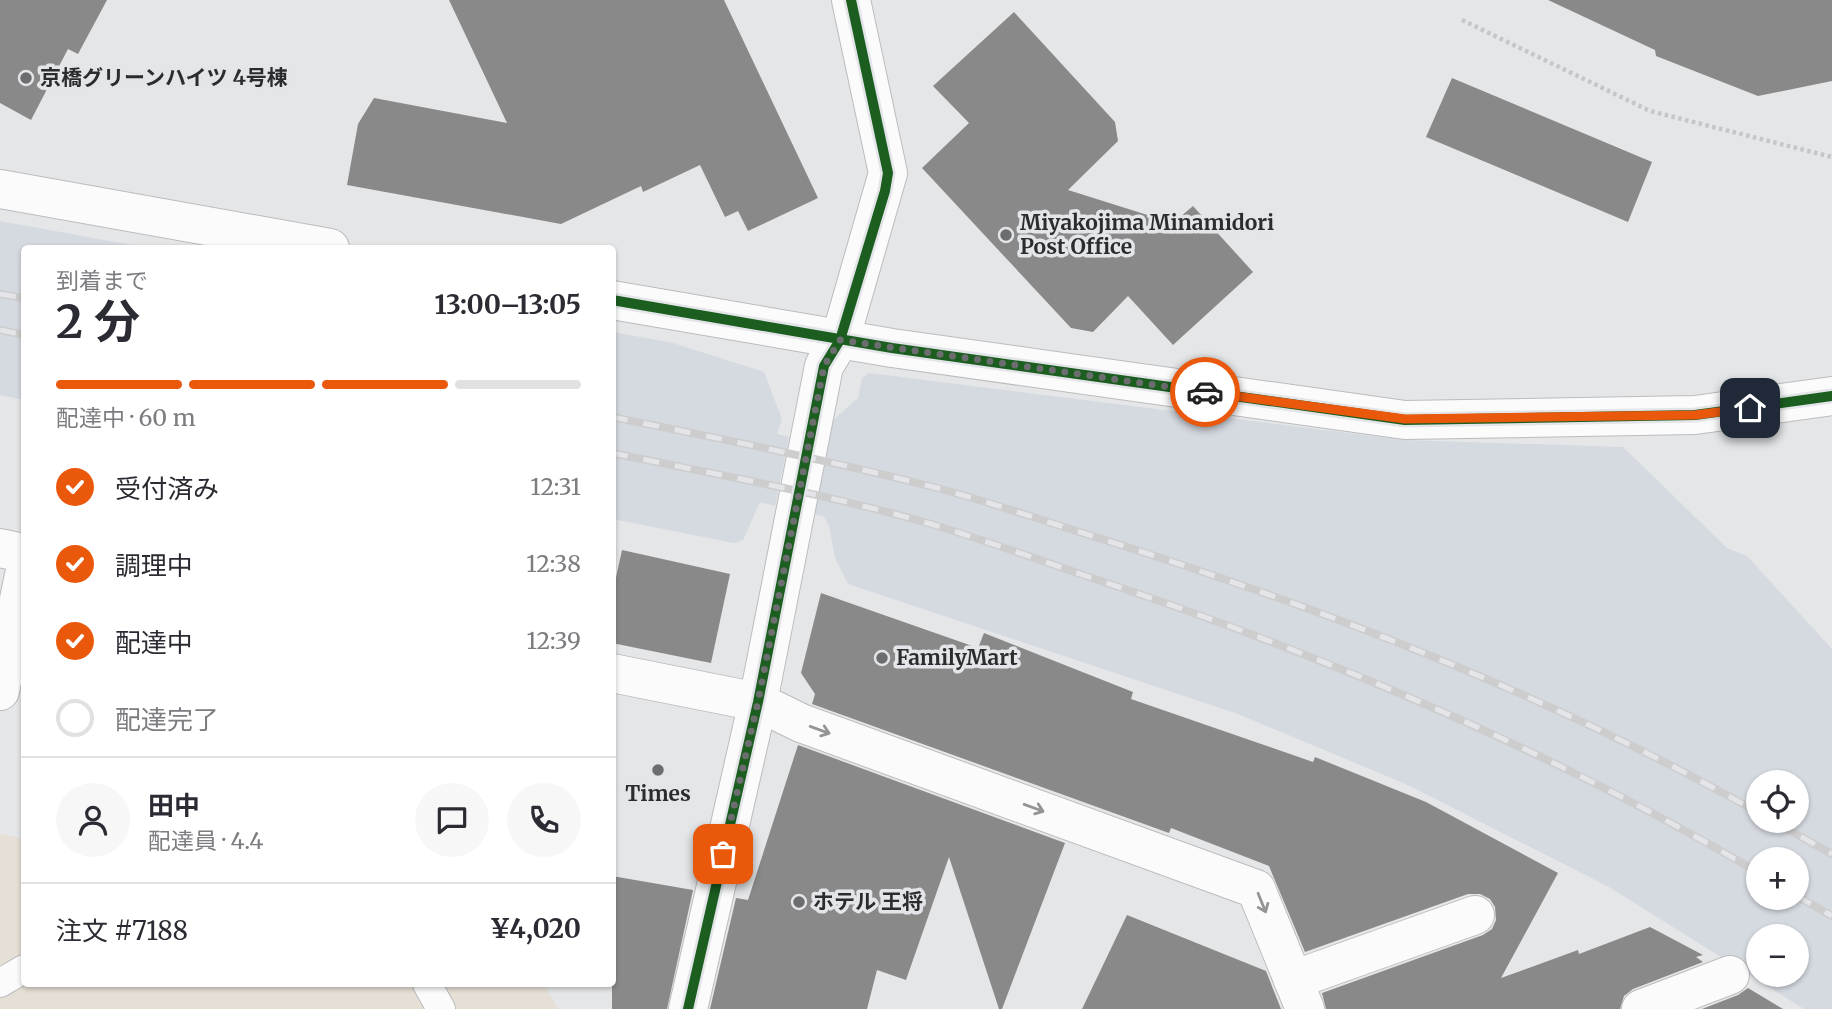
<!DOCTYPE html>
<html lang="ja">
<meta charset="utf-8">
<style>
:root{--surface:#fff;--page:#f7f7f7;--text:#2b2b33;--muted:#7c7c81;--line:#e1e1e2;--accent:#ea580c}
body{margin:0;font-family:Merriweather,"Noto Sans JP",serif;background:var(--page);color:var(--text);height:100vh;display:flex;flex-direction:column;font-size:26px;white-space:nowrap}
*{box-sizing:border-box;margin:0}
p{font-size:23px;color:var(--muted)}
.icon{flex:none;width:38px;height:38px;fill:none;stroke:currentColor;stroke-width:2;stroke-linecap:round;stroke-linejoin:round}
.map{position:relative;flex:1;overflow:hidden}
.side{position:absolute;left:21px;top:245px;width:595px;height:742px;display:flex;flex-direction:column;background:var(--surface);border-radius:7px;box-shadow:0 2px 5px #0004}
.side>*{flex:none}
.fabs{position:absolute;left:1746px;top:770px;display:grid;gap:14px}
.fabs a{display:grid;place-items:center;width:63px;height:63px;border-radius:50%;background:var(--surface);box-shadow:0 2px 5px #0004;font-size:35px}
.pin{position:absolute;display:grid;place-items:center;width:60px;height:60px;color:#fff;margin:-30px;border-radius:14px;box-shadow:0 4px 10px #0006}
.courier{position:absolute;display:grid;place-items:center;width:70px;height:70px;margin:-35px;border:5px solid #ea580c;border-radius:50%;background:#fff;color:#222;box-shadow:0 2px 9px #0007}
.overview em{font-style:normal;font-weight:700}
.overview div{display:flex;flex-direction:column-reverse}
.overview{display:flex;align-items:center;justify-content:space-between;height:119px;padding:0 35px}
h1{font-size:46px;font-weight:700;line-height:52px}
.bar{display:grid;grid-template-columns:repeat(4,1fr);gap:10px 7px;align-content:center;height:84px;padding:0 35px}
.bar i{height:9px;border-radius:5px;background:var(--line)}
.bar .selected{background:var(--accent)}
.bar p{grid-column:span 4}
.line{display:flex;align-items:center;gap:18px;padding:0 35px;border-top:2px solid var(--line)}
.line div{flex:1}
.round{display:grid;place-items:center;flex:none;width:74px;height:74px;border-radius:37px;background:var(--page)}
ol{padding:0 35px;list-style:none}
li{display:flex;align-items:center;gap:21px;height:77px}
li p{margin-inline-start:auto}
li .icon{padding:7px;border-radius:50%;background:var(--accent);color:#fff;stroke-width:4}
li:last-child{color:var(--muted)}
li i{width:38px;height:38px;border:4px solid var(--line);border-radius:50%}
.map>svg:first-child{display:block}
.commercial{fill:#e5dfd5}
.built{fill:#d5d9e0;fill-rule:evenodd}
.building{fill:#898989}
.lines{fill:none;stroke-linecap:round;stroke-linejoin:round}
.lane-casing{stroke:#bbbcbe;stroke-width:30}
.street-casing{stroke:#bbbcbe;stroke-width:40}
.secondary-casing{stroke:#bbbcbe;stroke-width:40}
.path{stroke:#c6c6c7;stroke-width:4.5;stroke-dasharray:3.5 3.5;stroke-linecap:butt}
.lane{stroke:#fbfbfc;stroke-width:28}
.street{stroke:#fbfbfc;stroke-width:38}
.secondary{stroke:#fbfbfc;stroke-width:38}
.rail-casing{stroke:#cdcdce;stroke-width:8}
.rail{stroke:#e3e5e9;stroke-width:5;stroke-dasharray:16;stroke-linecap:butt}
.cycleway-casing{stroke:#e3e5e9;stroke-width:15}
.cycleway{stroke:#1b5e20;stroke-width:10}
.oneway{stroke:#939494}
.done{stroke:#6c6d6e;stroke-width:7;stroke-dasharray:0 12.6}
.route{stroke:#ea580c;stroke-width:9}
.poi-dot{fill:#6c6d6e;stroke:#e3e5e9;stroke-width:2.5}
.labels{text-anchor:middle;stroke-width:7;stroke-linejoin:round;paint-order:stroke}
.poi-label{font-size:21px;font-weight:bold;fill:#2b2c2d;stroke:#e3e5e9;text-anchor:start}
</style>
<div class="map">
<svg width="1832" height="1009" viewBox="0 0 1832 1009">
<rect width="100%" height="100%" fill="#e4e6e8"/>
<path class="commercial" d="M 0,834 L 24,839 L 24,984 L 544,984 L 558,1009 L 0,1009 Z"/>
<g class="built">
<path d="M 0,221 L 148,248 L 24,248 L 24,400 L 0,395 Z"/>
<path d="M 613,332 L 673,343 L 764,372 L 782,419 L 777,434 L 789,437 L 775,506 L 760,502 L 743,540 L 734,543 L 613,519 Z"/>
<path d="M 869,373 L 1403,440 L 1623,447 L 1727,548 L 1747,556 L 1832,649 L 1832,1009 L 1804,1009 L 1609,887 L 1408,785 L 1238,714 L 848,584 L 835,558 L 829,526 L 824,517 L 812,513 L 832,421 L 858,398 L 862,378 ZM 1759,782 L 1797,782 L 1797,821 L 1759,821 ZM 1759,859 L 1797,859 L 1797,898 L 1759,898 ZM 1759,936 L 1797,936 L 1797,975 L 1759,975 Z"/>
</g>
<g class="building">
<path d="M 0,0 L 107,0 L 78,54 L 68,49 L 31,120 L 0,103 Z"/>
<path d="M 449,0 L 724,0 L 818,198 L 748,231 L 738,211 L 725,217 L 700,165 L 643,192 L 641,186 L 561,224 L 347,185 L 358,124 L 374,98 L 507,123 Z"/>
<path d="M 1548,0 L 1832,0 L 1832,81 L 1758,96 L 1656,56 L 1655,50 Z"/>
<path d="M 1014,12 L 1115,122 L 1118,141 L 1068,190 L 1173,223 L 1193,206 L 1253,272 L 1173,345 L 1128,296 L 1093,332 L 1071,328 L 922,168 L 969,123 L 933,86 Z"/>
<path d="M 1452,78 L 1652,162 L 1628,222 L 1426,137 Z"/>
<path d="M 622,550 L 730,574 L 711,663 L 612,643 L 612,596 Z"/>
<path d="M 821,593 L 978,648 L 984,633 L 1133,692 L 1131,699 L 1313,762 L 1315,757 L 1426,802 L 1558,873 L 1501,978 L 1578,950 L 1579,954 L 1650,927 L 1703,955 L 1696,957 L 1703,962 L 1633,989 L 1624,996 L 1620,1009 L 1326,1009 L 1322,993 L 1483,935 L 1492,929 L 1496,920 L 1495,907 L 1490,899 L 1480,894 L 1468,894 L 1305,952 L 1269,866 L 1171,828 L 1169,833 L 812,704 L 815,694 L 801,673 Z"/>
<path d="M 798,745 L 1065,843 L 1002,1009 L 999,1009 L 949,857 L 906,980 L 877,970 L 867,1009 L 710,1009 L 736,898 L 748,900 Z"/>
<path d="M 612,876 L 693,890 L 667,1009 L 612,1009 Z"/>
<path d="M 1127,915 L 1266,971 L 1281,1009 L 1082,1009 Z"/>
<path d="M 1748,988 L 1783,1009 L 1702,1009 L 1738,995 Z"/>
</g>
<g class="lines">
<defs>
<g id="lane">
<path d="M 0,983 L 24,969"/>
<path d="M 427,984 L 441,1009"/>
</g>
<g id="street">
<path d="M 0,189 L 330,248"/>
<path d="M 612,300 L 892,348 L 1405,420 L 1695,415 L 1832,396"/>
<path d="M 0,691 L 24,575"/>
<path d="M 758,702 L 801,723 L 1256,889 L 1305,1009"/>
<path d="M 1293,980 L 1475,915"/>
<path d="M 688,1009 L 758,702 L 824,366 L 840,340"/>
<path d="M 1641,1009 L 1730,975"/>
</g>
<g id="secondary">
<path d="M 840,340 L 888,173 L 851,0"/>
<path d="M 0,548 L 24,553"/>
<path d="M 612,673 L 758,702"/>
</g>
</defs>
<use href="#lane" class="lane-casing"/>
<use href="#street" class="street-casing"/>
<use href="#secondary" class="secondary-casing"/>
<path class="path" d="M 1462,20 L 1650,111 L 1832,157"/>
<use href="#lane" class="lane"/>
<use href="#street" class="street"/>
<use href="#secondary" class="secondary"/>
<defs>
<g id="rail">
<path d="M 0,294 L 24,298"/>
<path d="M 0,330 L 24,335"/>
<path d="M 612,417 C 722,439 833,461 941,489 C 996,504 1050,523 1105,540 C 1330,611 1553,696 1759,813"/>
<path d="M 612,453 C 719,475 827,494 931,524 C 984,540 1037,559 1089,577 C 1321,654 1548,748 1759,873"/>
<path d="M 1773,821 L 1832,854"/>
<path d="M 1797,896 L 1832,916"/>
</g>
</defs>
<use href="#rail" class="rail-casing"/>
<use href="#rail" class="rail"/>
<defs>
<g id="cycleway">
<path d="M 612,300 L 892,348 L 1405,420 L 1695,415 L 1832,396"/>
<path d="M 688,1009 L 758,702 L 824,366 L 840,340 L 885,191 L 888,173 L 851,0"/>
</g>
</defs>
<use href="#cycleway" class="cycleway-casing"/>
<use href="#cycleway" class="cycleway"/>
</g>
<defs><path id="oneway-shaft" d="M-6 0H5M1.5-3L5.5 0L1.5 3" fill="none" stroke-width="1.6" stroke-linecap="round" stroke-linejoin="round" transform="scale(1.75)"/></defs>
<g class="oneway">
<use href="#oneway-shaft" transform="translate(820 730) rotate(20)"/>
<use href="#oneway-shaft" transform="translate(1034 808) rotate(20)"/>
<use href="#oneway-shaft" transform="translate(1262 903) rotate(68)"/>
</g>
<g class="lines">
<path class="done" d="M 723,854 L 758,702 L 824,366 L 840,340 L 1205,392"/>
<path class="route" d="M 1205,392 L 1405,419 L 1695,415 L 1750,408"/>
</g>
<g class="poi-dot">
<circle cx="26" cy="78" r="7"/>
<circle cx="1006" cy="235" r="7"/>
<circle cx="882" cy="658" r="7"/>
<circle cx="658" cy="770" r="7"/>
<circle cx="799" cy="902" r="7"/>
</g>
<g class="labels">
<g class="poi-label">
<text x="40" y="85">京橋グリーンハイツ 4号棟</text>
<text x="1020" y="230">Miyakojima Minamidori<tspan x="1020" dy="24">Post Office</tspan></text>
<text x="896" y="665">FamilyMart</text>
<text x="658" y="801" text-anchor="middle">Times</text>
<text x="813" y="909">ホテル 王将</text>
</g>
</g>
</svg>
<div class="fabs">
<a><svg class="icon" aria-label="locate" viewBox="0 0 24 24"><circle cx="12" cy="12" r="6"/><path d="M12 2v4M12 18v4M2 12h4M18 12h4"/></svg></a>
<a>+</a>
<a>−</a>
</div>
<div class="pin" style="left:723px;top:854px;background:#ea580c"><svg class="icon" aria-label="bag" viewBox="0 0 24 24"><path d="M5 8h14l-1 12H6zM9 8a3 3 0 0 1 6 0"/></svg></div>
<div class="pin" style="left:1750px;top:408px;background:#1f2937"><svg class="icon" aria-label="home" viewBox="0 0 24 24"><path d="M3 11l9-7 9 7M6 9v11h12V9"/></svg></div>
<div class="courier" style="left:1205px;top:392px"><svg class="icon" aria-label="car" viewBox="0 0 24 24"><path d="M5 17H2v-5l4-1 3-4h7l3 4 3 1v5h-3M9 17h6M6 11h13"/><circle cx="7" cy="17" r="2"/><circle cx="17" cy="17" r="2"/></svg></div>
<section class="side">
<div class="overview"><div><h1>2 分</h1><p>到着まで</p></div><em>13:00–13:05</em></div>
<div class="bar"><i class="selected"></i><i class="selected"></i><i class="selected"></i><i></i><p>配達中 · 60 m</p></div>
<ol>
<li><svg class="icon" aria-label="check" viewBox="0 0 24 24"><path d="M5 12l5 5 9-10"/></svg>受付済み<p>12:31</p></li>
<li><svg class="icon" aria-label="check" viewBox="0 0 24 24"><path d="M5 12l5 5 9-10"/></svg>調理中<p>12:38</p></li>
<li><svg class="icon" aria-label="check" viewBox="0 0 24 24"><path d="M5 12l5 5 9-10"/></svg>配達中<p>12:39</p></li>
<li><i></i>配達完了</li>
</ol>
<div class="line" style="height:126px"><a class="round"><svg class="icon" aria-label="person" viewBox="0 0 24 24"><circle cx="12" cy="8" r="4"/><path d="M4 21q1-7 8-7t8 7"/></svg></a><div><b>田中</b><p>配達員 · 4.4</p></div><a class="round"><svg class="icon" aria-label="chat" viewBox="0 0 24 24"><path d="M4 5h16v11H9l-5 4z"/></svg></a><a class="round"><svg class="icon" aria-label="phone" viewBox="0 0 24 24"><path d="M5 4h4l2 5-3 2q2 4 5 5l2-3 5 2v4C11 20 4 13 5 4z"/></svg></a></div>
<div class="line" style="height:91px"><div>注文 #7188</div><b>¥4,020</b></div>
</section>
</div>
